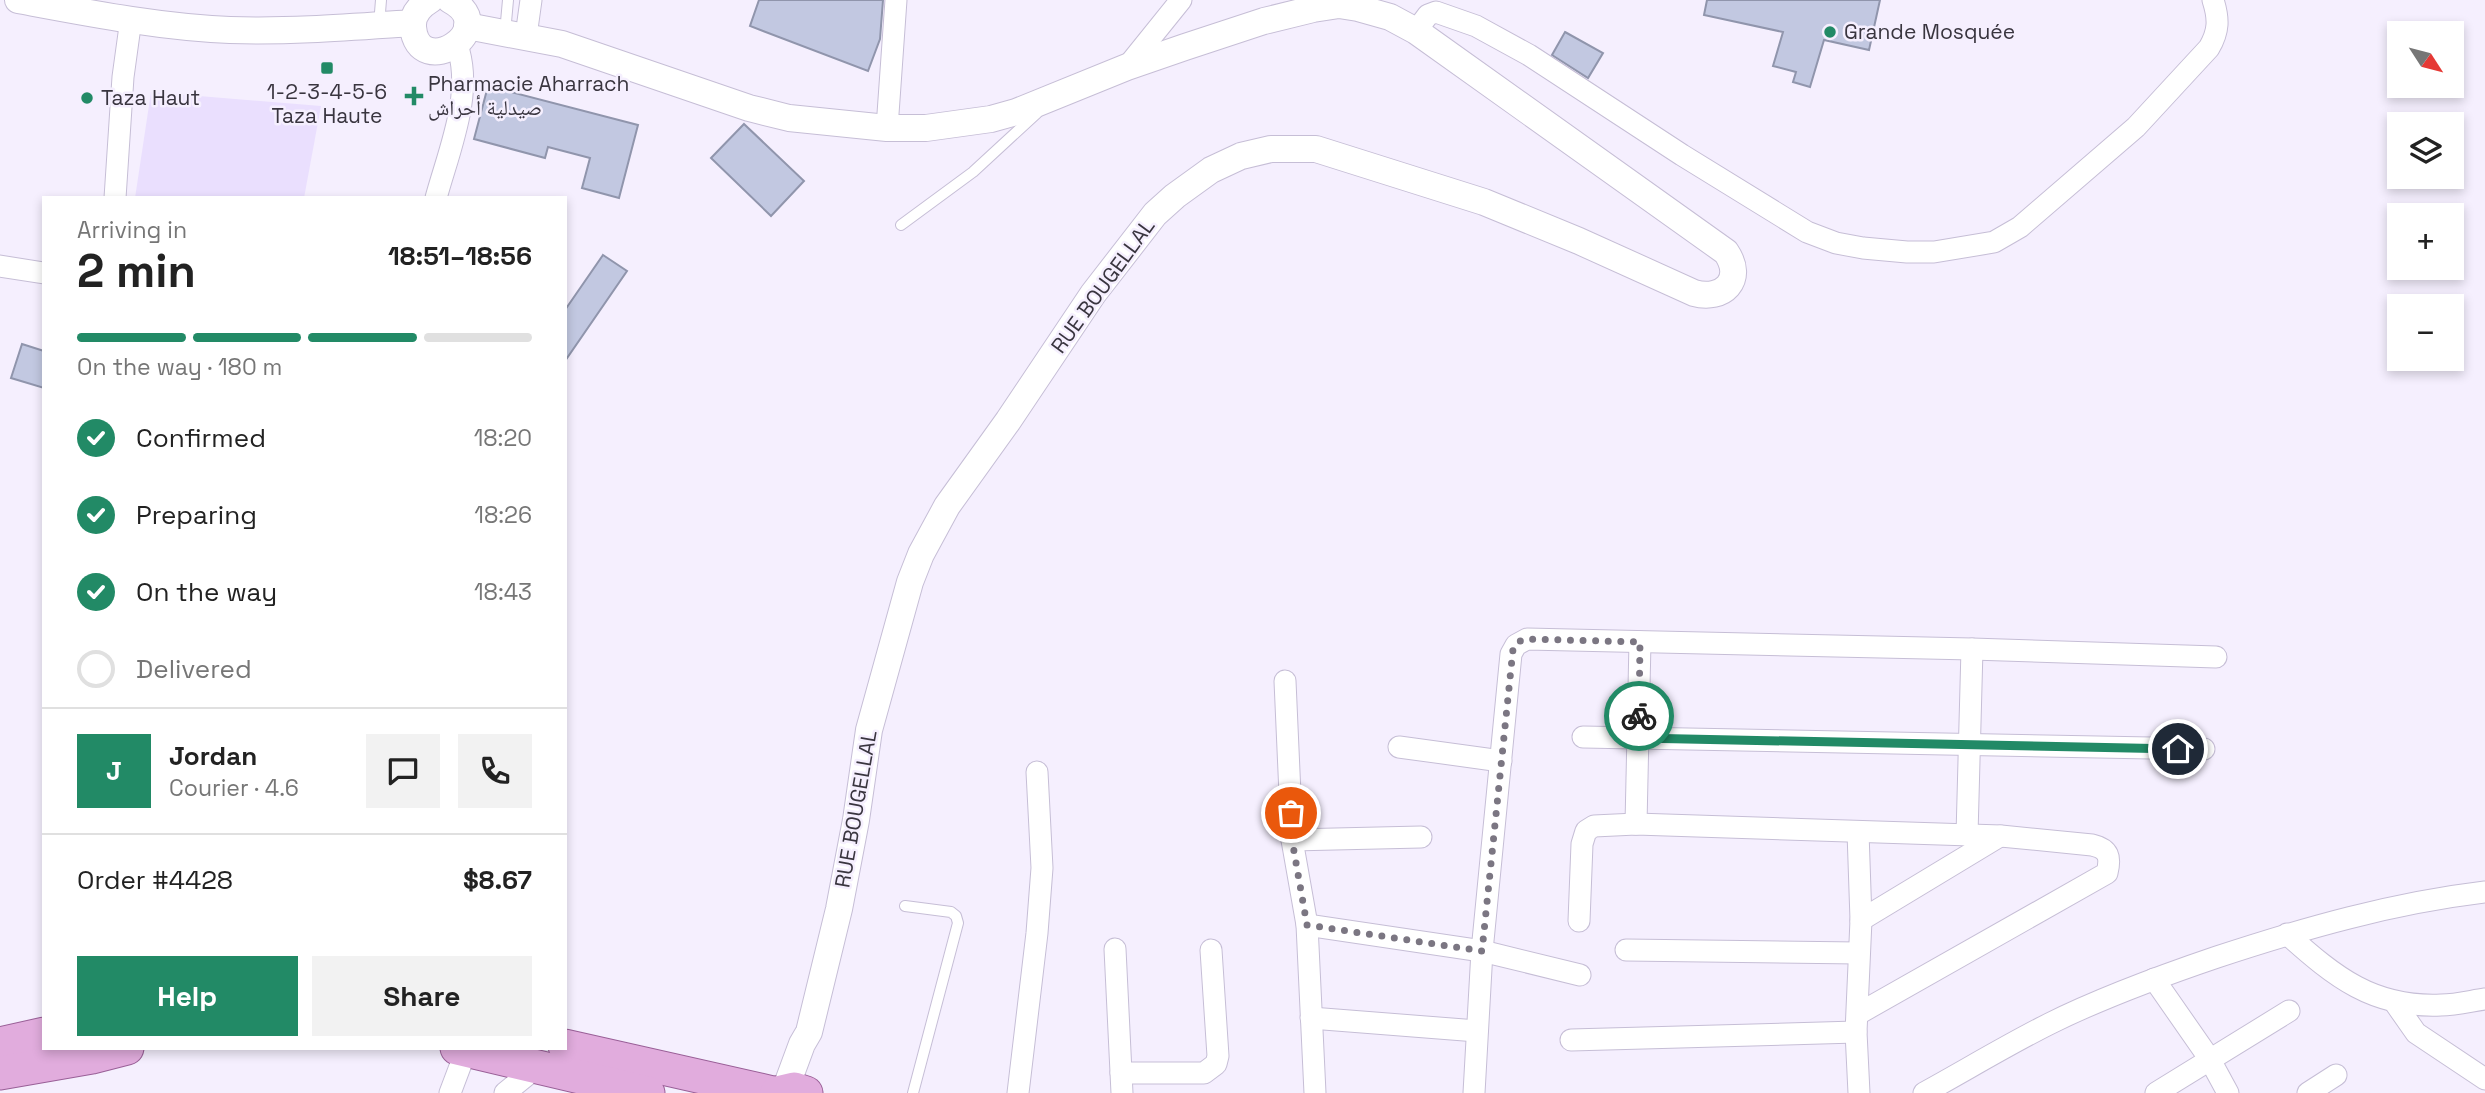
<!DOCTYPE html>
<meta charset="utf-8">
<style>
:root{--surface:#fff;--page:#f2f2f2;--text:#222;--muted:#767676;--line:#e0e0e0;--accent:#228a66}
body{margin:0;font-family:"Space Grotesk","Noto Naskh Arabic",sans-serif;background:var(--page);color:var(--text);height:100vh;display:flex;flex-direction:column;font-size:26px;white-space:nowrap}
*{box-sizing:border-box;margin:0}
p{font-size:23px;color:var(--muted)}
.icon{flex:none;width:38px;height:38px;fill:none;stroke:currentColor;stroke-width:2;stroke-linecap:round;stroke-linejoin:round}
.map{position:relative;flex:1;overflow:hidden}
.details{position:absolute;left:42px;top:196px;width:525px;height:854px;display:flex;flex-direction:column;background:var(--surface);border-radius:0px;box-shadow:0 4px 10px #0003}
.details>*{flex:none}
.needle{width:46px;rotate:126deg}
.buttons{position:absolute;left:2387px;top:21px;display:grid;gap:14px}
.buttons a{display:grid;place-items:center;width:77px;height:77px;border-radius:0px;background:var(--surface);box-shadow:0 4px 10px #0003;font-size:35px}
.pin{position:absolute;display:grid;place-items:center;width:60px;height:60px;color:#fff;margin:-30px;border:4px solid #fff;border-radius:50%;box-shadow:0 2px 7px #0007}
.courier{position:absolute;display:grid;place-items:center;width:70px;height:70px;margin:-35px;border:5px solid #228a66;border-radius:50%;background:#fff;color:#222;box-shadow:0 2px 9px #0007}
.headline em{font-style:normal;font-weight:700}
.headline div{display:flex;flex-direction:column-reverse}
.headline{display:flex;align-items:center;justify-content:space-between;height:119px;padding:0 35px}
h1{font-size:46px;font-weight:700;line-height:52px}
.bar{display:grid;grid-template-columns:repeat(4,1fr);gap:10px 7px;align-content:center;height:84px;padding:0 35px}
.bar i{height:9px;border-radius:5px;background:var(--line)}
.bar .current{background:var(--accent)}
.bar p{grid-column:span 4}
.line{display:flex;align-items:center;gap:18px;padding:0 35px;border-top:2px solid var(--line)}
.line div{flex:1}
.round{display:grid;place-items:center;flex:none;width:74px;height:74px;border-radius:0px;background:var(--page)}
ol{padding:0 35px;list-style:none}
li{display:flex;align-items:center;gap:21px;height:77px}
li p{margin-inline-start:auto}
li .icon{padding:7px;border-radius:50%;background:var(--accent);color:#fff;stroke-width:4}
li:last-child{color:var(--muted)}
li i{width:38px;height:38px;border:4px solid var(--line);border-radius:50%}
.button{display:flex;gap:14px;margin-top:auto;padding:14px 35px}
.button a{flex:1;height:80px;border-radius:0px;background:var(--accent);color:#fff;font-size:28px;font-weight:700;line-height:80px;text-align:center}
.button a+a{background:var(--page);color:var(--text)}
.map>svg:first-child{display:block}
.built{fill:#eadffe}
.building{fill:#c2c8e1;stroke:#9095ac;stroke-width:2}
.lines{fill:none;stroke-linecap:round;stroke-linejoin:round}
.service-casing{stroke:#c6bed6;stroke-width:12}
.minor-casing{stroke:#c6bed6;stroke-width:23}
.tertiary-casing{stroke:#c6bed6;stroke-width:28}
.primary-casing{stroke:#995f97;stroke-width:35}
.service{stroke:#fff;stroke-width:10}
.minor{stroke:#fff;stroke-width:21}
.tertiary{stroke:#fff;stroke-width:26}
.primary{stroke:#e1acdd;stroke-width:33}
.done{stroke:#7b7682;stroke-width:7;stroke-dasharray:0 12.6}
.route{stroke:#228a66;stroke-width:9}
.poi-dot{fill:#228a66;stroke:#f5effe;stroke-width:2.5}
.labels{text-anchor:middle;stroke-width:5;stroke-linejoin:round;paint-order:stroke}
.poi-label{font-size:21px;fill:#39353f;stroke:#f5effe;text-anchor:start}
.street-label{font-size:21px;fill:#39353f;stroke:#f5effe}
</style>
<div class="map">
<svg width="2485" height="1093" viewBox="0 0 2485 1093">
<rect width="100%" height="100%" fill="#f5effe"/>
<path class="built" d="M 151,92 L 321,106 L 304,198 L 135,198 Z"/>
<g class="building">
<path d="M 759,0 L 883,0 L 880,39 L 868,71 L 750,26 Z"/>
<path d="M 1707,0 L 1880,0 L 1869,50 L 1824,40 L 1810,87 L 1793,82 L 1796,72 L 1773,66 L 1783,32 L 1704,15 Z"/>
<path d="M 1565,32 L 1603,53 L 1588,78 L 1552,55 Z"/>
<path d="M 488,86 L 638,125 L 619,198 L 582,188 L 590,158 L 548,147 L 545,158 L 474,139 Z"/>
<path d="M 744,124 L 804,181 L 771,216 L 711,158 Z"/>
<path d="M 603,255 L 627,271 L 565,361 L 565,310 Z"/>
<path d="M 22,344 L 44,351 L 44,388 L 11,378 Z"/>
</g>
<g class="lines">
<defs>
<g id="service">
<path d="M 379,25 L 381,0"/>
<path d="M 505,33 L 508,0"/>
<path d="M 901,225 L 973,172 L 1037,113"/>
<path d="M 905,906 L 951,912 L 956,916 L 958,923 L 913,1093"/>
</g>
<g id="minor">
<path d="M 1416,31 L 1428,15 L 1436,12 L 1476,26 L 1529,55 L 1682,155 L 1807,232 L 1836,243 L 1863,248 L 1907,252 L 1934,252 L 1994,242 L 2020,227 L 2136,127 L 2209,48 C 2219,31 2219,19 2213,0"/>
<path d="M 526,36 L 531,0"/>
<path d="M 1127,67 L 1181,0"/>
<path d="M 887,128 L 896,0"/>
<path d="M 115,198 L 123,77 L 131,19"/>
<path d="M 436,198 C 449,150 474,93 457,45"/>
<path d="M 0,266 L 44,273"/>
<path d="M 1285,681 L 1292,840 L 1307,925 L 1315,1093"/>
<path d="M 1583,737 L 2204,749"/>
<path d="M 1399,747 L 1501,761"/>
<path d="M 1636,824 L 1640,642"/>
<path d="M 1858,832 L 1861,920 L 1856,1032 L 1859,1093"/>
<path d="M 1967,835 L 1972,649"/>
<path d="M 1292,840 L 1421,837"/>
<path d="M 1861,920 L 2000,836"/>
<path d="M 1579,921 L 1582,844 L 1586,831 L 1594,826 L 1636,824 L 2001,836 L 2092,845 C 2109,849 2111,857 2107,873 L 1858,1014"/>
<path d="M 1307,925 L 1482,951 L 1580,975"/>
<path d="M 2287,934 C 2335,977 2373,1008 2441,1005 C 2456,1005 2471,1001 2485,999"/>
<path d="M 1115,949 L 1122,1093"/>
<path d="M 1626,950 L 1858,953"/>
<path d="M 2154,979 L 2209,1058 L 2228,1093"/>
<path d="M 2395,1003 L 2416,1033 L 2485,1079"/>
<path d="M 1311,1018 L 1477,1031"/>
<path d="M 1571,1040 L 1856,1032"/>
<path d="M 1121,1073 L 1204,1073 L 1216,1064 L 1218,1056 L 1211,950"/>
<path d="M 450,1093 L 467,1048"/>
<path d="M 505,1093 L 538,1066"/>
<path d="M 1018,1093 L 1037,933 L 1042,868 L 1037,772"/>
<path d="M 1474,1093 L 1482,951 L 1511,654 L 1516,645 L 1527,639 L 1972,649 L 2216,657"/>
<path d="M 1924,1093 C 1966,1070 2007,1045 2049,1024 C 2103,997 2161,976 2217,957 C 2305,928 2393,903 2485,892"/>
<path d="M 2156,1093 L 2289,1011"/>
<path d="M 2308,1093 L 2336,1075"/>
</g>
<g id="tertiary">
<path d="M 18,0 C 88,13 159,27 230,30 C 291,32 352,27 413,23"/>
<path d="M 430,0 C 420,6 412,14 413,27 C 418,83 504,29 450,0"/>
<path d="M 467,26 L 562,44 L 749,108 L 789,118 L 887,128 L 926,128 L 991,119 L 1016,112 L 1127,67 L 1185,47 L 1264,21 L 1313,9 L 1339,5 L 1358,8 L 1390,17 L 1416,31 L 1726,252 C 1745,280 1723,301 1694,293 L 1579,241 L 1484,202 L 1316,149 L 1271,149 L 1241,156 L 1211,170 L 1175,196 L 1155,214 L 1093,294 L 1008,421 L 947,506 L 921,554 L 910,582 L 869,730 L 856,820 L 839,909 L 809,1032 L 802,1044 L 785,1090"/>
</g>
<g id="primary">
<path d="M 0,1044 L 44,1034"/>
<path d="M 565,1046 L 773,1093"/>
<path d="M 457,1048 L 648,1093"/>
<path d="M 0,1073 L 92,1057 L 127,1048"/>
<path d="M 777,1093 L 794,1089 L 806,1093"/>
</g>
</defs>
<use href="#service" class="service-casing"/>
<use href="#minor" class="minor-casing"/>
<use href="#tertiary" class="tertiary-casing"/>
<use href="#primary" class="primary-casing"/>
<use href="#service" class="service"/>
<use href="#minor" class="minor"/>
<use href="#tertiary" class="tertiary"/>
<use href="#primary" class="primary"/>
</g>
<g class="lines">
<path class="done" d="M 1291,813 L 1292,840 L 1307,925 L 1482,951 L 1513,649 L 1520,641 L 1527,639 L 1640,642 L 1639,716"/>
<path class="route" d="M 1639,716 L 1639,738 L 2178,749"/>
</g>
<g class="poi-dot">
<circle cx="1830" cy="32" r="7"/>
<rect x="320" y="61" width="14" height="14" rx="3.5"/>
<path d="M410.5 85.5h7v7h7v7h-7v7h-7v-7h-7v-7h7z"/>
<circle cx="87" cy="98" r="7"/>
</g>
<g class="labels">
<g class="poi-label">
<text x="1844" y="39">Grande Mosquée</text>
<text x="428" y="91">Pharmacie Aharrach<tspan x="428" dy="24">صيدلية أحراش</tspan></text>
<text x="327" y="99" text-anchor="middle">1-2-3-4-5-6<tspan x="327" dy="24">Taza Haute</tspan></text>
<text x="101" y="105">Taza Haut</text>
</g>
<g class="street-label">
<text transform="translate(1103 286) rotate(-54)" y="7">RUE BOUGELLAL</text>
<text transform="translate(856 809) rotate(-80)" y="7">RUE BOUGELLAL</text>
</g>
</g>
</svg>
<div class="buttons">
<a><svg class="needle" viewBox="-14 -14 28 28"><path d="M0-13l5 13h-10z" fill="#e53935"/><path d="M0 13l5-13h-10z" fill="#767676"/></svg></a>
<a><svg class="icon" aria-label="layers" viewBox="0 0 24 24"><path d="M12 4l9 5-9 5-9-5zM3 14l9 5 9-5"/></svg></a>
<a>+</a>
<a>−</a>
</div>
<div class="pin" style="left:1291px;top:813px;background:#ea580c"><svg class="icon" aria-label="bag" viewBox="0 0 24 24"><path d="M5 8h14l-1 12H6zM9 8a3 3 0 0 1 6 0"/></svg></div>
<div class="pin" style="left:2178px;top:749px;background:#1f2937"><svg class="icon" aria-label="home" viewBox="0 0 24 24"><path d="M3 11l9-7 9 7M6 9v11h12V9"/></svg></div>
<div class="courier" style="left:1639px;top:716px"><svg class="icon" aria-label="bike" viewBox="0 0 24 24"><circle cx="6" cy="16" r="4"/><circle cx="18" cy="16" r="4"/><path d="M6 16l4-8h5l3 8M10 8l3 8H6M13 5h3"/></svg></div>
<section class="details">
<div class="headline"><div><h1>2 min</h1><p>Arriving in</p></div><em>18:51–18:56</em></div>
<div class="bar"><i class="current"></i><i class="current"></i><i class="current"></i><i></i><p>On the way · 180 m</p></div>
<ol>
<li><svg class="icon" aria-label="check" viewBox="0 0 24 24"><path d="M5 12l5 5 9-10"/></svg>Confirmed<p>18:20</p></li>
<li><svg class="icon" aria-label="check" viewBox="0 0 24 24"><path d="M5 12l5 5 9-10"/></svg>Preparing<p>18:26</p></li>
<li><svg class="icon" aria-label="check" viewBox="0 0 24 24"><path d="M5 12l5 5 9-10"/></svg>On the way<p>18:43</p></li>
<li><i></i>Delivered</li>
</ol>
<div class="line" style="height:126px"><b class="round" style="background:var(--accent);color:#fff">J</b><div><b>Jordan</b><p>Courier · 4.6</p></div><a class="round"><svg class="icon" aria-label="chat" viewBox="0 0 24 24"><path d="M4 5h16v11H9l-5 4z"/></svg></a><a class="round"><svg class="icon" aria-label="phone" viewBox="0 0 24 24"><path d="M5 4h4l2 5-3 2q2 4 5 5l2-3 5 2v4C11 20 4 13 5 4z"/></svg></a></div>
<div class="line" style="height:91px"><div>Order #4428</div><b>$8.67</b></div>
<div class="button"><a>Help</a><a>Share</a></div>
</section>
</div>
